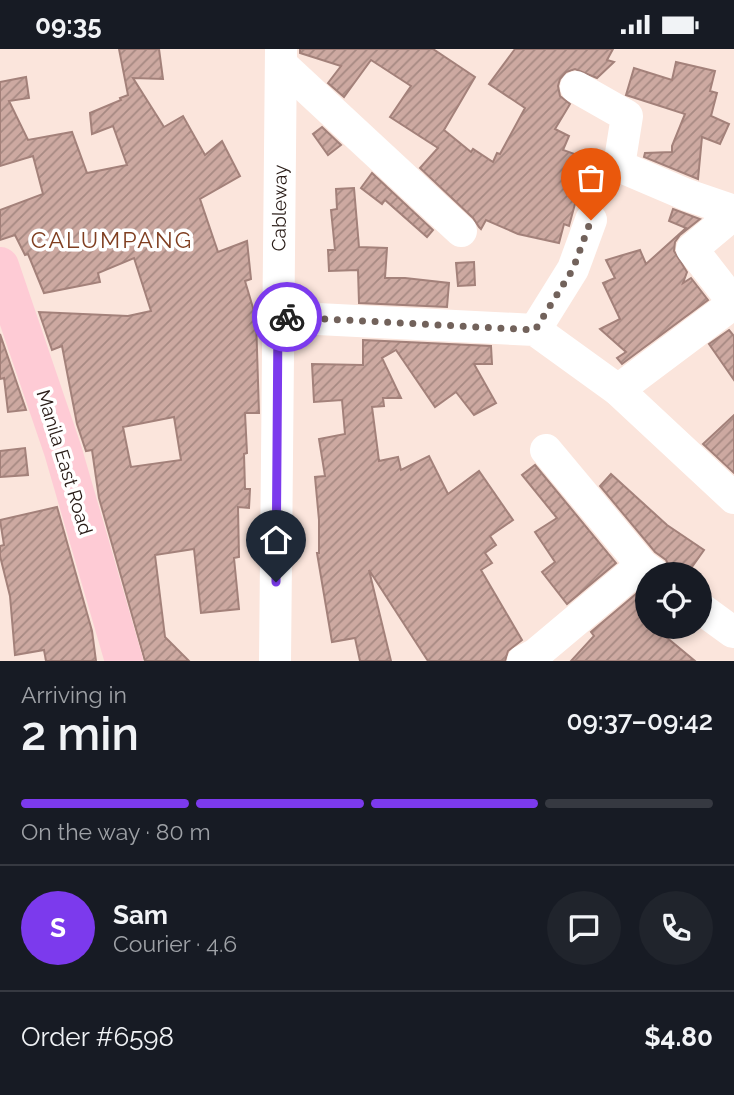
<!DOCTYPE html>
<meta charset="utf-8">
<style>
:root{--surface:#171b24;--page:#20242c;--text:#f1f3f6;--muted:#9ea1a6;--line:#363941;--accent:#7c3aed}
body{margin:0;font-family:Raleway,sans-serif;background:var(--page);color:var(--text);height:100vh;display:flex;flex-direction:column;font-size:26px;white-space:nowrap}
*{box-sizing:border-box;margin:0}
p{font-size:23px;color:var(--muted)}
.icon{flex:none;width:38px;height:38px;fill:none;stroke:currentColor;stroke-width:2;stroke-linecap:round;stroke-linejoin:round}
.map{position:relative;height:612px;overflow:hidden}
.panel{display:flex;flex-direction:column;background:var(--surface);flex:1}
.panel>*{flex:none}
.buttons{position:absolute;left:635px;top:513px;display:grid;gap:14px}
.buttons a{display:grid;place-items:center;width:77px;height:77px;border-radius:50%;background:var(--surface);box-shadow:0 4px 10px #0003;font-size:35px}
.pin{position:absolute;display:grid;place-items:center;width:60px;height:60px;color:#fff;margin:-72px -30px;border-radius:50% 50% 50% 0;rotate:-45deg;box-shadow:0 0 7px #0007}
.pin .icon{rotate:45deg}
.courier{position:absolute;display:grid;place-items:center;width:70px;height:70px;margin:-35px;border:5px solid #7c3aed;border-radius:50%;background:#fff;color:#222;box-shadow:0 2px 9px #0007}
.overview em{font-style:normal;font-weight:600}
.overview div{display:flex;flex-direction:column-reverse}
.overview{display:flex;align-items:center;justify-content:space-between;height:119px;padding:0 21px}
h1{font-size:46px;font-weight:600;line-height:52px}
.bar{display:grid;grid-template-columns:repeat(4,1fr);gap:10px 7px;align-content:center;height:84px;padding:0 21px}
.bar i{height:9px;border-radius:5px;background:var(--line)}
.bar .active{background:var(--accent)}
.bar p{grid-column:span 4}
.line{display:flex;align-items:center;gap:18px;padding:0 21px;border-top:2px solid var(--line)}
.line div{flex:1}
.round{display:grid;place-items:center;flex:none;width:74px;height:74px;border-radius:37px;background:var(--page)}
.status{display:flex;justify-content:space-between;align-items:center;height:49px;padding:0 35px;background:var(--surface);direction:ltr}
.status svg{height:19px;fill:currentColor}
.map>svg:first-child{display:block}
.building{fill:url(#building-hatch);stroke:#a3817a;stroke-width:2;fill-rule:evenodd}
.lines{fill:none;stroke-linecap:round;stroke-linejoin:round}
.minor{stroke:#fff;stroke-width:32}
.major{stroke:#fecbd5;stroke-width:38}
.done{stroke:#72625b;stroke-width:7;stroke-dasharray:0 12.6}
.route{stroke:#7c3aed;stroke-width:9}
.labels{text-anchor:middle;stroke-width:7;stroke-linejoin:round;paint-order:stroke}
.street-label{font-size:19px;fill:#281b16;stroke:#fff}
.quarter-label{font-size:23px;letter-spacing:2px;fill:#803f21;stroke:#fff}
</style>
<div class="status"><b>09:35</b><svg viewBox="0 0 49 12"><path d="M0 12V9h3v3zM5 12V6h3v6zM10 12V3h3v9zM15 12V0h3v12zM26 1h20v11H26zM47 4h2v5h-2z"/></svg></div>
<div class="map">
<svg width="734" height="612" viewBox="0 0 734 612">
<defs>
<pattern id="building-hatch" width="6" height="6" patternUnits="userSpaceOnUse" patternTransform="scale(1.75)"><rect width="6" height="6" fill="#cda9a1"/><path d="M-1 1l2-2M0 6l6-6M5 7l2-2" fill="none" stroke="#a68982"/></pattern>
</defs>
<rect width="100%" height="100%" fill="#fbe5dc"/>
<g class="building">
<path d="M 119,0 L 159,0 L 163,30 L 133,29 L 164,78 L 183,67 L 205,106 L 222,92 L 240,127 L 200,150 L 218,203 L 247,192 L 251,230 L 245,232 L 256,269 L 259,364 L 245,364 L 247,404 L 244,405 L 245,440 L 250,440 L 249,459 L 238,458 L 239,508 L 234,509 L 239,560 L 201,564 L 194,500 L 155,506 L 165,588 L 189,612 L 145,612 L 99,449 L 92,401 L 86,402 L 77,375 L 62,297 L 52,301 L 39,263 L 128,267 L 151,262 L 134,209 L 98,224 L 100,233 L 44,244 L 28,205 L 25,206 L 15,186 L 0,191 L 0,161 L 43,145 L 33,107 L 0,117 L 0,33 L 26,28 L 29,49 L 9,52 L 28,91 L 72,83 L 87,124 L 127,116 L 113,77 L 92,85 L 90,64 L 121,51 L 120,49 L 128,46 ZM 174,368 L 181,411 L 131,418 L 123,378 Z"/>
<path d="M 300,0 L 433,0 L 475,28 L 444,81 L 471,103 L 473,100 L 493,113 L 497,104 L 500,105 L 525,59 L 489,35 L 515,0 L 613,0 L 607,11 L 614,13 L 597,29 L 575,20 L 566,23 L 560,30 L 558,37 L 560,47 L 570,55 L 555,80 L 569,87 L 563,101 L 597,113 L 586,146 L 578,144 L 569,177 L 564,175 L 559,194 L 518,185 L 486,171 L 481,180 L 479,178 L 473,169 L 420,119 L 438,99 L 390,68 L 411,37 L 371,11 L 344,48 L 328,34 L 341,17 L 300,4 Z"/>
<path d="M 676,13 L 715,22 L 710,42 L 717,44 L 711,67 L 729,75 L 720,95 L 702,88 L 698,130 L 644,108 L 645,104 L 672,103 L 672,97 L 685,65 L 626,46 L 634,19 L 672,31 Z"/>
<path d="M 322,78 L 341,96 L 328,106 L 313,85 Z"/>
<path d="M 372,124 L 433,181 L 427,188 L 385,151 L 382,155 L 361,139 Z"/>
<path d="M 354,139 L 359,198 L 387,199 L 385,229 L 405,229 L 449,234 L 447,258 L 359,254 L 358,221 L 329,222 L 328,201 L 335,201 L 331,161 L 337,160 L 336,140 Z"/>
<path d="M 673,160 L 700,170 L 680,186 L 675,193 L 674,202 L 687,223 L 683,234 L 691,229 L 708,251 L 622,315 L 617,309 L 626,303 L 600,280 L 620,270 L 603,234 L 615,229 L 606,211 L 640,201 L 646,215 L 686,179 L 669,172 Z"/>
<path d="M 474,213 L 475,236 L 458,237 L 456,214 Z"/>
<path d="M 729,281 L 734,287 L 734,331 L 709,295 Z"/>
<path d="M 0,285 L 26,361 L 8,363 L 4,329 L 0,330 Z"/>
<path d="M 363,291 L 491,297 L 492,315 L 474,315 L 496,354 L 474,366 L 456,343 L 435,358 L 396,301 L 382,309 L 401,349 L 383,349 L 384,357 L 372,358 L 379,412 L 398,408 L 401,421 L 429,407 L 448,445 L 479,422 L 513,471 L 490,487 L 496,496 L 485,504 L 492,514 L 481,521 L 522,591 L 508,602 L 505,612 L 428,612 L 369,521 L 391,612 L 360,612 L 355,589 L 332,593 L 317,504 L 319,504 L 319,471 L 315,428 L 325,427 L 319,390 L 345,385 L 342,351 L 314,353 L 312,315 L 363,316 Z"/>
<path d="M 734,366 L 734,424 L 703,395 Z"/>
<path d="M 25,399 L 28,426 L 0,428 L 0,402 Z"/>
<path d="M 535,416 L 616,514 L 567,555 L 542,523 L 555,513 L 535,483 L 557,469 L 522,426 Z"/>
<path d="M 611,425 L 667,476 L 704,501 L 687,525 L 672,523 L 666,511 L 655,503 L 600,437 Z"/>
<path d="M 57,458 L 92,582 L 96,612 L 46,612 L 44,601 L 15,606 L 10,547 L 0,507 L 0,497 L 4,496 L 0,471 Z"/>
<path d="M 643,539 L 648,542 L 648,563 L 643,569 L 648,572 L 648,578 L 654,578 L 695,612 L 571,612 L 594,587 L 591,583 Z"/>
</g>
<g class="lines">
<g class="minor">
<path d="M 281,15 L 461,182"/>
<path d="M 576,38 L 627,67 L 619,117 L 687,146 L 734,162"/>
<path d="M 734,165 L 692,200 L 734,254"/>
<path d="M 278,268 L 535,281 L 618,341 L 734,449"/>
<path d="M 535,281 L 573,220 L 591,171"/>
<path d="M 618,341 L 734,254"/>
<path d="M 546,401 L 642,516 L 654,525"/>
<path d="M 700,559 L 733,583"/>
<path d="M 275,612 L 281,0"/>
<path d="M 523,612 L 536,605 L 642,516"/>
</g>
<path class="major" d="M 0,217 L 63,402 L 124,612"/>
</g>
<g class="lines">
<path class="done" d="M 287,268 L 535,281 L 573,220 L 591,171"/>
<path class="route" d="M 276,533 L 278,268 L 287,268"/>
</g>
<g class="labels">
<g class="street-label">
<text transform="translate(279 159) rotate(-89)" y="7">Cableway</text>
<text transform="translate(65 413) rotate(73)" y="7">Manila East Road</text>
</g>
<g class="quarter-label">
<text x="112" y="199">CALUMPANG</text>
</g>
</g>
</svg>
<div class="buttons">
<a><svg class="icon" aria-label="locate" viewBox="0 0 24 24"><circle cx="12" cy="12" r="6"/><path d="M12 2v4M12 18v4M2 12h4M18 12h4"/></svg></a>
</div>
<div class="pin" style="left:591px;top:171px;background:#ea580c"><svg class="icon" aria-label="bag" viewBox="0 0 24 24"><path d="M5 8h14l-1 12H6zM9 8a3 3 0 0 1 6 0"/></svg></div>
<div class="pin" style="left:276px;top:533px;background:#1f2937"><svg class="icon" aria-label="home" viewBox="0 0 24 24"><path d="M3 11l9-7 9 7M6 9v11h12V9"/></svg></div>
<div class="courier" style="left:287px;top:268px"><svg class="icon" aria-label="bike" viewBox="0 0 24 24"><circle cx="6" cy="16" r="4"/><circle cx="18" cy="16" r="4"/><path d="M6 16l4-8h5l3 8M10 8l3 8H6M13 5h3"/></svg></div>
</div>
<section class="panel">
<div class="overview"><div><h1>2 min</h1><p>Arriving in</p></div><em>09:37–09:42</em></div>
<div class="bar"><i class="active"></i><i class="active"></i><i class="active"></i><i></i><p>On the way · 80 m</p></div>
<div class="line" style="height:126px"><b class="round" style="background:var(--accent);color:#fff">S</b><div><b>Sam</b><p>Courier · 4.6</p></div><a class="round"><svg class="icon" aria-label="chat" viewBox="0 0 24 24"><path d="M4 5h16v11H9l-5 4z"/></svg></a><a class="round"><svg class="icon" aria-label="phone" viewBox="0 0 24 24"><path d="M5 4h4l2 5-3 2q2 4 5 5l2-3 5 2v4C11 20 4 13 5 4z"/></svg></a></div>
<div class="line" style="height:91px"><div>Order #6598</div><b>$4.80</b></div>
</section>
